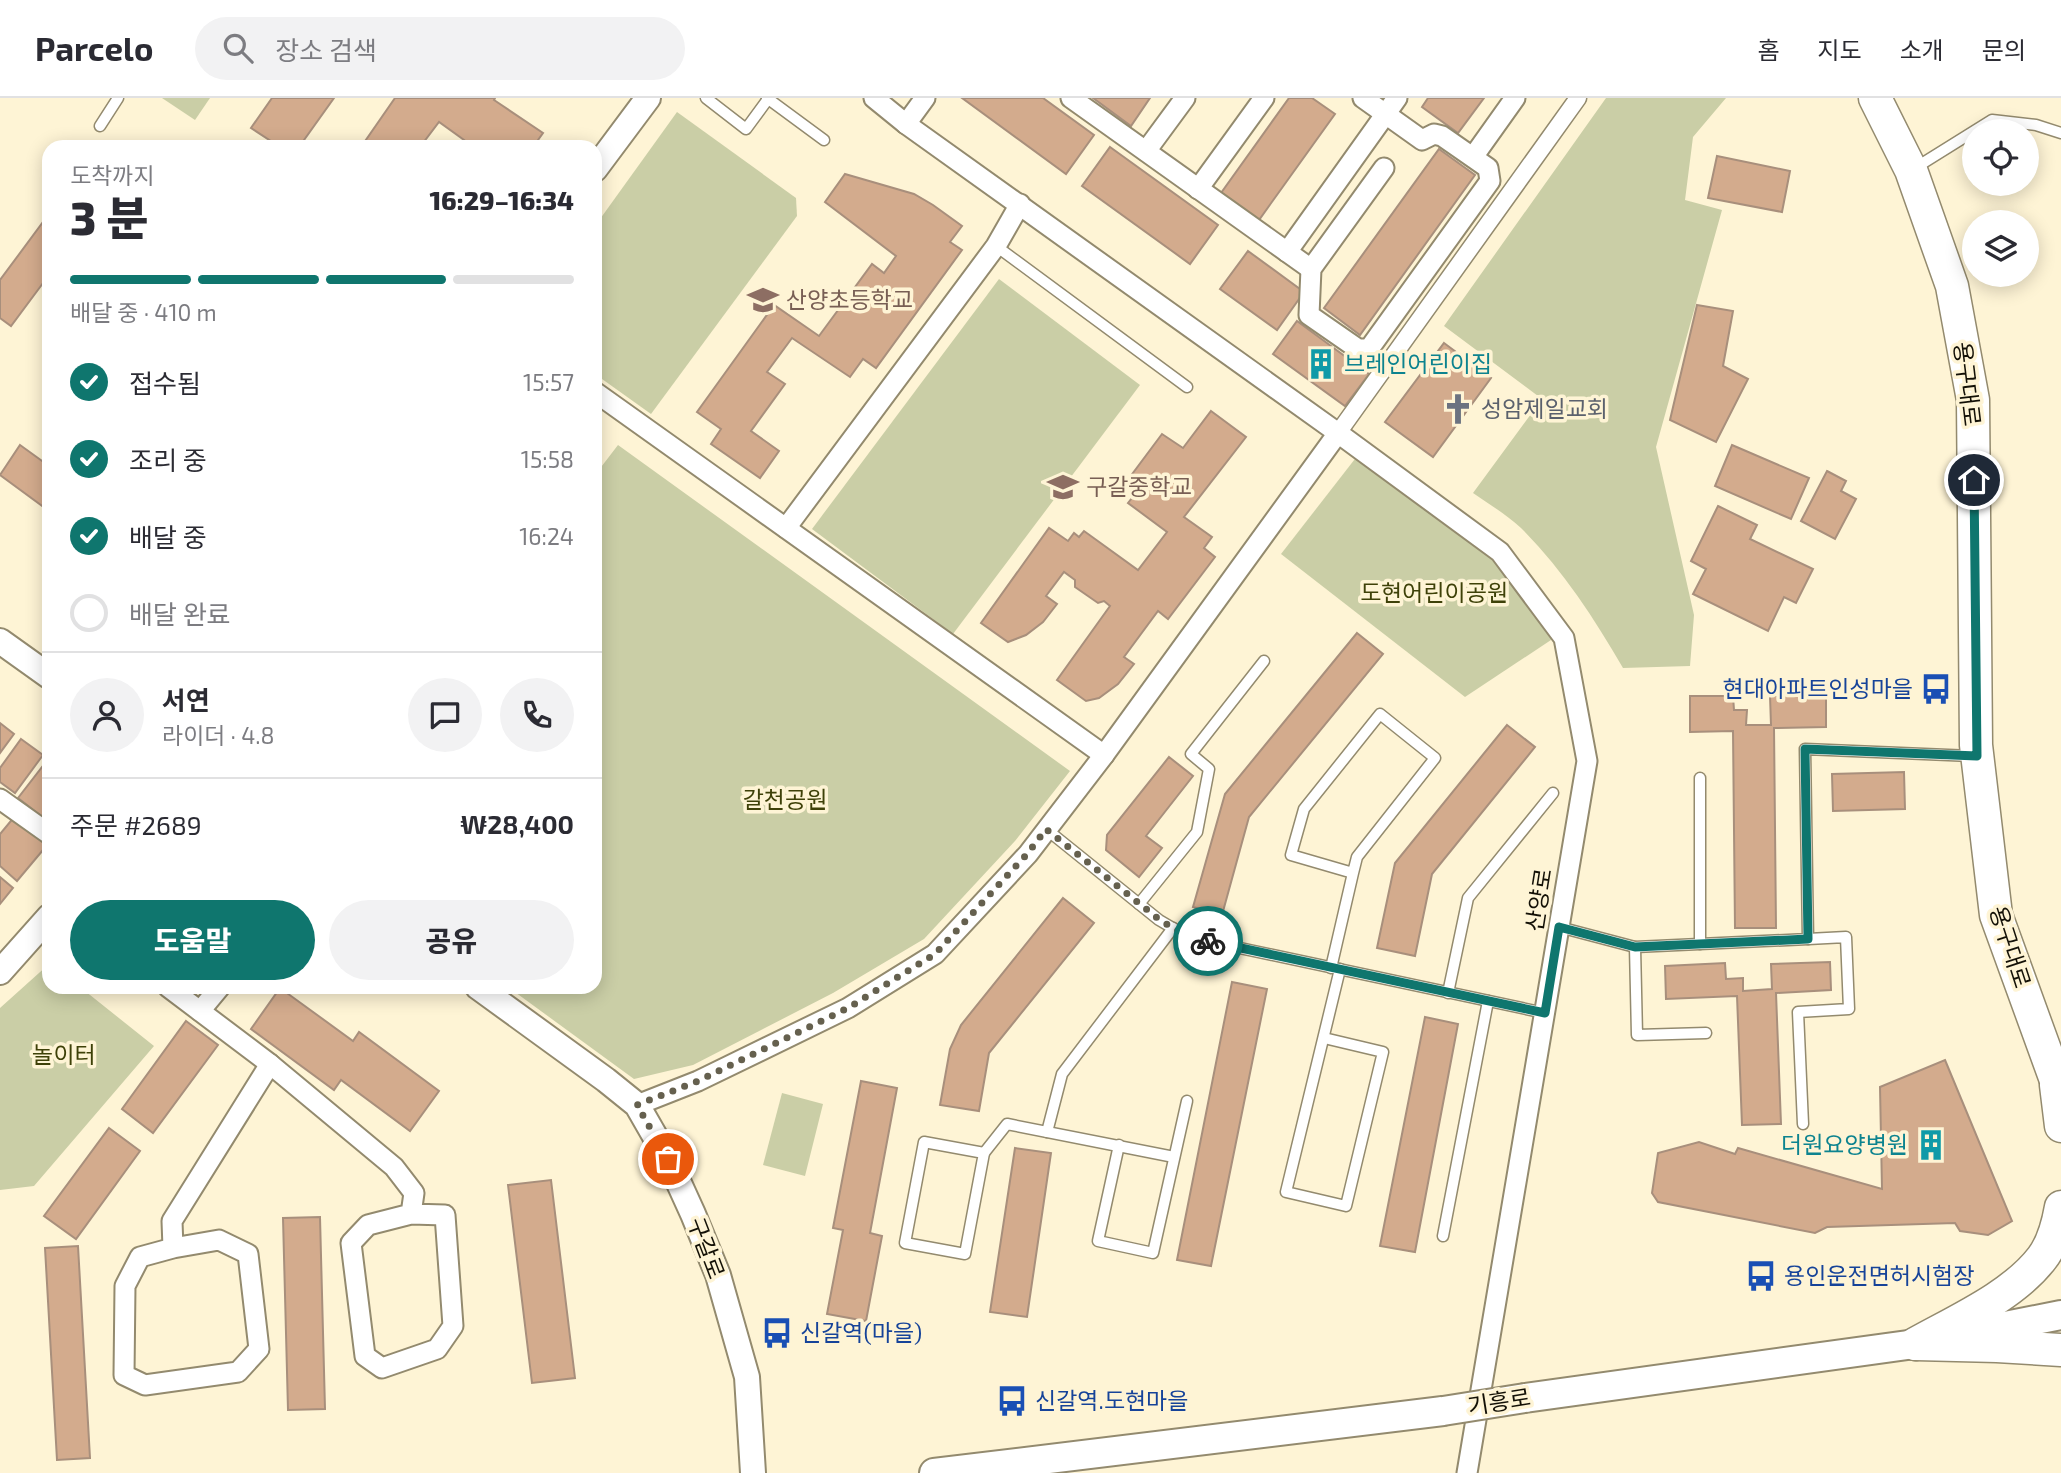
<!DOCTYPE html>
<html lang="ko">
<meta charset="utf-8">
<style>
:root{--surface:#fff;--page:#f2f2f3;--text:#2b2b33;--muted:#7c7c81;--line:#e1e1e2;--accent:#0f766e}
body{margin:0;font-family:"Exo 2","Noto Sans KR",sans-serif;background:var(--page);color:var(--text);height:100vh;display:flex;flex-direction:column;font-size:26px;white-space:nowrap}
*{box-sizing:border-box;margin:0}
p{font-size:23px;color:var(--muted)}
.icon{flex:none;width:38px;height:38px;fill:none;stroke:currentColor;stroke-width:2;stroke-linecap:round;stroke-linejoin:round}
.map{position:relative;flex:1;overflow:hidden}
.side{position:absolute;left:42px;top:42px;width:560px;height:854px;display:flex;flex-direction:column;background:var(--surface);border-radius:21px;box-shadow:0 4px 18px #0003}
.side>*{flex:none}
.tools{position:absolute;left:1962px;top:21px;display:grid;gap:14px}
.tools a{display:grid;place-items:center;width:77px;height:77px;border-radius:50%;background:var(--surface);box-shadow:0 4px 18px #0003;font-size:35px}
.pin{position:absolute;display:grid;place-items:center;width:60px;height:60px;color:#fff;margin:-30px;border:4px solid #fff;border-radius:50%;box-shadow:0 2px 7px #0007}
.courier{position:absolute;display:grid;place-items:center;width:70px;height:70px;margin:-35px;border:5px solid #0f766e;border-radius:50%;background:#fff;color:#222;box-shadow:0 2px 9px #0007}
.headline em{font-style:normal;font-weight:800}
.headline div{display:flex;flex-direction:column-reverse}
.headline{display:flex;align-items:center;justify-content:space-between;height:119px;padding:0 28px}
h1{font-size:46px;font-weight:800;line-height:52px}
.bar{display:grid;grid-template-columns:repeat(4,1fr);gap:10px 7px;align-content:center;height:84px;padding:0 28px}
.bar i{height:9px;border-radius:5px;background:var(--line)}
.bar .current{background:var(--accent)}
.bar p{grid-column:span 4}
.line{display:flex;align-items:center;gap:18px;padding:0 28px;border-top:2px solid var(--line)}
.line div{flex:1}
.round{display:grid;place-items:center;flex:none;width:74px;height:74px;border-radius:37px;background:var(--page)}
ol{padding:0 28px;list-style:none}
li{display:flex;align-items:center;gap:21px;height:77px}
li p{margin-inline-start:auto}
li .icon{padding:7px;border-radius:50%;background:var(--accent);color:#fff;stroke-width:4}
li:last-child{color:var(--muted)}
li i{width:38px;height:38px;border:4px solid var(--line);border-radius:50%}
.cta{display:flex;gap:14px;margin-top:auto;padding:14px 28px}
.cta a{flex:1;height:80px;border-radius:42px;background:var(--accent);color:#fff;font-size:28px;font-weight:800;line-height:80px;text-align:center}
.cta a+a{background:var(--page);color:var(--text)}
header{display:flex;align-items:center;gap:42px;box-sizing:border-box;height:98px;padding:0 35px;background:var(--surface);border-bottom:2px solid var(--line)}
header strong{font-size:33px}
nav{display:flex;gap:38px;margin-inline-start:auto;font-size:24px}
.search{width:490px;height:63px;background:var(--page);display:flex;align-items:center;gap:18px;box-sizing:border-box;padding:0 24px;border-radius:38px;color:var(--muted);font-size:26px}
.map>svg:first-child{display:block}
.green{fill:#cacea6}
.building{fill:#d3ab8d;stroke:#a88f7c;stroke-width:2}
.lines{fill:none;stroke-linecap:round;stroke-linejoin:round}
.service-casing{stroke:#938a6e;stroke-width:13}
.pedestrian-casing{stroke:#938a6e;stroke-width:19}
.minor-casing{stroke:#938a6e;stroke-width:23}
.tertiary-casing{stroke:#938a6e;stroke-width:28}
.secondary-casing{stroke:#938a6e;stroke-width:32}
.primary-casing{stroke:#938a6e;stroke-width:35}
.service{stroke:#fff;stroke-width:10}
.pedestrian{stroke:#fff;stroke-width:16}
.minor{stroke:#fff;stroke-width:19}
.tertiary{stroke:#fff;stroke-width:24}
.secondary{stroke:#fff;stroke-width:28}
.primary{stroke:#fff;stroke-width:32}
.secondary-bridge-casing{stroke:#938a6e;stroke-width:32;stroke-linecap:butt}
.secondary-bridge{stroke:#fff;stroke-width:28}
.done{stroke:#65604e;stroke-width:7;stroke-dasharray:0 12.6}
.route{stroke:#0f766e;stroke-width:9}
.labels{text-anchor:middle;stroke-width:7;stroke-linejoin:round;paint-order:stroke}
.education-label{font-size:23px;fill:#785e54;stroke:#fef4d5;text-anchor:start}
.culture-label{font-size:23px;fill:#0d838f;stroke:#fef4d5;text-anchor:start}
.street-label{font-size:23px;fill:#131006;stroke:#fef4d5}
.worship-label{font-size:23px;fill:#5b616d;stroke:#fef4d5;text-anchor:start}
.park-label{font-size:23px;fill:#3e4108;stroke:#fef4d5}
.transit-label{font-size:23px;fill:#164399;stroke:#fef4d5;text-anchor:start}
</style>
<header>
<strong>Parcelo</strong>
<div class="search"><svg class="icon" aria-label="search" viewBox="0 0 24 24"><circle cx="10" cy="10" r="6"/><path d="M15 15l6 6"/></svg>장소 검색</div>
<nav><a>홈</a><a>지도</a><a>소개</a><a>문의</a></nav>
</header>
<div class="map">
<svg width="2061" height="1375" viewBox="0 0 2061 1375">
<rect width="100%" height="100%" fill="#fef4d5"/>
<g class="green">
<path d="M 162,0 L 210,0 L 195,22 Z"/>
<path d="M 1606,0 L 1726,0 L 1693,39 L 1685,102 L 1722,112 L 1656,349 L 1694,517 L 1690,568 L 1623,570 C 1594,520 1562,471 1521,430 C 1507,417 1489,406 1473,395 L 1542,301 L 1444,228 Z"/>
<path d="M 677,14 L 796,100 L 797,118 L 651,316 L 595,276 L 595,128 Z"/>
<path d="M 999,181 L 1140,287 L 953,536 L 812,431 Z"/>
<path d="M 618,347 L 1070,673 L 1015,743 L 924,841 L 833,895 L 693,967 L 634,981 L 508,889 L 595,889 L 595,377 Z"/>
<path d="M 1358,357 L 1496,462 L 1554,540 L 1465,599 L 1281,456 Z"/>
<path d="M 49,866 L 49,889 L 80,889 L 154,948 L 34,1088 L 0,1092 L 0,910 Z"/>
<path d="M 782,995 L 823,1006 L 805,1078 L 763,1067 Z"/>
</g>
<g class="building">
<path d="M 272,0 L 334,0 L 299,49 L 280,49 L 251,30 Z"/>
<path d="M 395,0 L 495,0 L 494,2 L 543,35 L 533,49 L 459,49 L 464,42 L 439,24 L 420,49 L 361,49 Z"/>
<path d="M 962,0 L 1043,0 L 1094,37 L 1066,76 Z"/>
<path d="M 1093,0 L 1150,0 L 1131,28 Z"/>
<path d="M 1289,0 L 1312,0 L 1335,16 L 1259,122 L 1221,95 Z"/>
<path d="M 1428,0 L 1484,0 L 1458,35 L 1422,9 Z"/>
<path d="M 1110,49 L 1218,127 L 1190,166 L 1082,88 Z"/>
<path d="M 1439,51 L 1475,77 L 1360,237 L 1324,210 Z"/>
<path d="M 1717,58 L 1790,73 L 1782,114 L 1708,100 Z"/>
<path d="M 845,76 L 914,96 L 933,107 L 962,128 L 950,144 L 962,152 L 876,270 L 863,261 L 850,279 L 792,240 L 767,274 L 785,286 L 751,333 L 779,353 L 760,380 L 711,346 L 721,331 L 697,314 L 774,207 L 819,238 L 872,166 L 884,175 L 896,158 L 825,104 Z"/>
<path d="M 43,124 L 49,129 L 49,177 L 11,228 L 0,220 L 0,182 Z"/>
<path d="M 1248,153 L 1304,194 L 1277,232 L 1220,191 Z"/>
<path d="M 1697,207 L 1733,213 L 1723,268 L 1748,281 L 1716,344 L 1670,322 Z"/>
<path d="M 1297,223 L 1369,276 L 1345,308 L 1273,256 Z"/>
<path d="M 1444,245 L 1491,280 L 1433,359 L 1385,324 Z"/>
<path d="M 1211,313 L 1246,339 L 1184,419 L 1212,439 L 1204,450 L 1215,459 L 1168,521 L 1158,513 L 1124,559 L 1134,566 L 1118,586 L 1099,600 L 1086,603 L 1057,582 L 1110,508 L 1104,503 L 1098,505 L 1075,489 L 1075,482 L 1064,474 L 1046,498 L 1057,506 L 1043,524 L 1026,537 L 1008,544 L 981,525 L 1049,430 L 1068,443 L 1074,435 L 1079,439 L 1084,433 L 1138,472 L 1167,434 L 1128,405 L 1139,391 L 1127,383 L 1162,336 L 1183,350 Z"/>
<path d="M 20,347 L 49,368 L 49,413 L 0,377 Z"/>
<path d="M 1732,347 L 1809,380 L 1791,421 L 1715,388 Z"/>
<path d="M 1827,373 L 1846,383 L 1841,393 L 1856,401 L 1835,441 L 1801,423 Z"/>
<path d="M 1718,408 L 1757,427 L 1750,441 L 1813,471 L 1796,505 L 1784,499 L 1768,533 L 1693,496 L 1706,471 L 1691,463 Z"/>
<path d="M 1357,535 L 1383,556 L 1249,719 L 1222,817 L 1193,809 L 1225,696 Z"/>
<path d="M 1826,597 L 1826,629 L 1774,630 L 1776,830 L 1735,830 L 1733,633 L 1690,634 L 1690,598 L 1733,598 L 1734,612 L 1747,612 L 1746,627 L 1771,627 L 1770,598 Z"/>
<path d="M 0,625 L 14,636 L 0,655 Z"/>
<path d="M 1507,627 L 1535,649 L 1432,776 L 1415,858 L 1377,850 L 1395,765 Z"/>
<path d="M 21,641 L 43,657 L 15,695 L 0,684 L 0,670 Z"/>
<path d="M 1169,659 L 1193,678 L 1146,738 L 1162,750 L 1139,779 L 1106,752 L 1107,737 Z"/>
<path d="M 49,660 L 49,724 L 18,700 Z"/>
<path d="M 1904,674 L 1905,711 L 1833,713 L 1832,676 Z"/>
<path d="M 15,718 L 48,746 L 17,783 L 0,768 L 0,736 Z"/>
<path d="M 0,779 L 13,790 L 0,806 Z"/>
<path d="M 1063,800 L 1094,825 L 989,955 L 979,1013 L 940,1007 L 950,951 L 961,927 Z"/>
<path d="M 1830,864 L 1831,892 L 1776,895 L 1781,1026 L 1742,1027 L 1737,898 L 1666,901 L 1665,868 L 1725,865 L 1726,881 L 1743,880 L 1743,893 L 1772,891 L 1771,866 Z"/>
<path d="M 1232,884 L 1267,891 L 1211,1168 L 1177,1162 Z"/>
<path d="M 280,890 L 353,943 L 359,934 L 439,993 L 410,1033 L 341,982 L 334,992 L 251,931 Z"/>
<path d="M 1425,919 L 1458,926 L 1415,1154 L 1380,1148 Z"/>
<path d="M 186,923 L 218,947 L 153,1035 L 122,1011 Z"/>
<path d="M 1945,962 L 2012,1123 L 1988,1137 L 1960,1133 L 1955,1125 L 1827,1129 L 1815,1135 L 1658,1104 L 1652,1095 L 1658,1055 L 1699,1044 L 1735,1056 L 1738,1050 L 1882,1091 L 1880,989 Z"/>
<path d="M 861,983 L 897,990 L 870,1135 L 882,1138 L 866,1223 L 827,1216 L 843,1132 L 833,1130 Z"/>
<path d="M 109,1030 L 140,1053 L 76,1141 L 44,1118 Z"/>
<path d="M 1015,1050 L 1051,1055 L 1027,1219 L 990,1214 Z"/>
<path d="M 551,1082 L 575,1280 L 532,1285 L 508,1087 Z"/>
<path d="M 320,1119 L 325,1311 L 288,1312 L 283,1120 Z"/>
<path d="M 78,1148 L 90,1360 L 57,1362 L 45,1150 Z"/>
</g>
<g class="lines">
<defs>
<g id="service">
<path d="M 706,0 L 746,31 L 768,1"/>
<path d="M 767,0 L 824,42"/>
<path d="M 100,28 L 118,0"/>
<path d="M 1915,70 L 1992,22 L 2036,27 L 2061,35"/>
<path d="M 996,148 L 1187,289"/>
<path d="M 1700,680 L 1700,846"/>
<path d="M 1046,731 L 1159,822 L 1188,839 L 1545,915"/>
<path d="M 1139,806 L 1197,734 L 1209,671 L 1191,656 L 1264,563"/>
<path d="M 1559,829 L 1635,849 L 1808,841 L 1805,651 L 1972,658"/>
<path d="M 1635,849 L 1637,937 L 1706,935"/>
<path d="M 1331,870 L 1353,775 L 1357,759 L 1435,660 L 1380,616 L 1304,711 L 1291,757 L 1353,775"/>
<path d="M 1448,895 L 1468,800 L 1553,695"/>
<path d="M 1324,940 L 1383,954 L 1346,1108 L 1286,1094 L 1340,871"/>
<path d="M 1803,1026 L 1798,914 L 1849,911 L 1846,839 L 1808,841"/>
<path d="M 1047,1034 L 1062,976 L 1173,830"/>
<path d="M 924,1044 L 984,1055 L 965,1156 L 905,1145 Z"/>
<path d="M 1119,1047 L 1098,1143 L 1153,1155 L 1187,1003"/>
<path d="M 984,1055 L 1007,1026 L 1174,1059"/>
<path d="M 1443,1138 L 1488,903"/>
</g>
<path id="pedestrian" d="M 1338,335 L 1578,0"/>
<g id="minor">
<path d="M 1071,0 L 1311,171"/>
<path d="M 1363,0 L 1422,42 L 1434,36 L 1442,38 L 1488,70 L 1490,83 L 1369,251 L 1358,251 L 1309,217 L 1311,171 L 1384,70"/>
<path d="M 906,26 L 925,0"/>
<path d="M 1146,53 L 1185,0"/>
<path d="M 1473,59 L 1515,0"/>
<path d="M 1198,91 L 1264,0"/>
<path d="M 1287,154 L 1397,0"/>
<path d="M 595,294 L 1104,657"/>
<path d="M 1338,335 L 1500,454 L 1564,540 L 1587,663 L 1467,1375"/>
<path d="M 786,430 L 996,148 L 1020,106"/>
<path d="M 0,701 L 49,736"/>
<path d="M 168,889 L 270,966 L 394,1069 L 414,1095 L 411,1116 L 368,1127 L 351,1145 L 365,1258 L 382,1270 L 437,1251 L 453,1228 L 445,1117 L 411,1116"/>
<path d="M 200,913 L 220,889"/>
<path d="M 637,1007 L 698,983 L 848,910 L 935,856 L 1028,756 L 1104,657 L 1338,335 L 906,26 L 874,0"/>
<path d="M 173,1150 L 140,1159 L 125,1188 L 124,1277 L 145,1287 L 238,1274 L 259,1251 L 248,1156 L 219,1142 L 173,1150 L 172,1123 L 270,966"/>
</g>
<g id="tertiary">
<path d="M 595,71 L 648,0"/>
<path d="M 0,543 L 49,578"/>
<path d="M 0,874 L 49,819"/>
<path d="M 478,889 L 606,982 L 637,1007 L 668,1061 L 693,1116 L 718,1177 L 747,1279 L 753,1375"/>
</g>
<g id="secondary">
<path d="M 1525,1300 L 1915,1246 L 2061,1217"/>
<path d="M 934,1375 L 1443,1313"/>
</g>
<g id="primary">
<path d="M 1875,0 L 1911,72 L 1952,188 L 1973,302 L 1976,647 L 1996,817 L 2061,996"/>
<path d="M 2056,987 L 2061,1028"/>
<path d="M 1915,1246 C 1956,1223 2013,1198 2042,1160 C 2052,1147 2058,1126 2061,1109"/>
<path d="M 1916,1246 L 1997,1248 L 2061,1252"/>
</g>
</defs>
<use href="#service" class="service-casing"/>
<use href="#pedestrian" class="pedestrian-casing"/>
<use href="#minor" class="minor-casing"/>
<use href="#tertiary" class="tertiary-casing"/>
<use href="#secondary" class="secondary-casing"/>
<use href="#primary" class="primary-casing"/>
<use href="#service" class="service"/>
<use href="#pedestrian" class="pedestrian"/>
<use href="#minor" class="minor"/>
<use href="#tertiary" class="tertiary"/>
<use href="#secondary" class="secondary"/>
<use href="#primary" class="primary"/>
<defs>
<path id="secondary-bridge" d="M 1443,1313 L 1525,1300"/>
</defs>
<use href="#secondary-bridge" class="secondary-bridge-casing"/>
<use href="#secondary-bridge" class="secondary-bridge"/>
</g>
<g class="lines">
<path class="done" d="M 668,1061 L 637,1007 L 698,983 L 848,910 L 935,856 L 1028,755 L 1046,731 L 1160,822 L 1188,839 L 1208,843"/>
<path class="route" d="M 1208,843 L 1545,915 L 1559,829 L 1635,849 L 1808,841 L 1805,651 L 1977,658 L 1974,382"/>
</g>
<defs>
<symbol id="school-bare" viewBox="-9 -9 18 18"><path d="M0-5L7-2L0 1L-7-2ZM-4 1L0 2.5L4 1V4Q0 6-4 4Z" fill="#8d6e63" stroke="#fef4d5" stroke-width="2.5" paint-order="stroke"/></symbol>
<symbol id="building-bare" viewBox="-9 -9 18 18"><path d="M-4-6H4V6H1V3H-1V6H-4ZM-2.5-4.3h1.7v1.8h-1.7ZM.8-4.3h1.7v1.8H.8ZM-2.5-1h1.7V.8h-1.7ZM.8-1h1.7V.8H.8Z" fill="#0f9aa8" stroke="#fef4d5" stroke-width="2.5" paint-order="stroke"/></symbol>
<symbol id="church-bare" viewBox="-9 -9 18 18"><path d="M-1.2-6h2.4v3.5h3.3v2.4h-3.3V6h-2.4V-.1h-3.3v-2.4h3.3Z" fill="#6b7280" stroke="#fef4d5" stroke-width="2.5" paint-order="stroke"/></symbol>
<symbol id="bus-bare" viewBox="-9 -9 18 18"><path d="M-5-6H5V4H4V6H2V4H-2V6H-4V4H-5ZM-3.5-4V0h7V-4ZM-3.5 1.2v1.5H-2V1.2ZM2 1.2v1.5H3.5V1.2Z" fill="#1a4fb4" stroke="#fef4d5" stroke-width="2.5" paint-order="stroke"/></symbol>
</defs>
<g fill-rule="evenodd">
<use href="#school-bare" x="741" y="180" width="44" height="44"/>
<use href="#building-bare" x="1299" y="244" width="44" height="44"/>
<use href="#church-bare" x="1436" y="289" width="44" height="44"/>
<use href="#school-bare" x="1041" y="367" width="44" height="44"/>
<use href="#bus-bare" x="1914" y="569" width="44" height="44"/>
<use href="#building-bare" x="1909" y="1025" width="44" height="44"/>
<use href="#bus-bare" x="1739" y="1156" width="44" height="44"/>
<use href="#bus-bare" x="755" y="1213" width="44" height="44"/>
<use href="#bus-bare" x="990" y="1281" width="44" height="44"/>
</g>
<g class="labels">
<g class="education-label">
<text x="786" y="210">산양초등학교</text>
<text x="1086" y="397">구갈중학교</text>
</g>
<g class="culture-label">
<text x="1344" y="274">브레인어린이집</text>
<text x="1908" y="1055" text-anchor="end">더원요양병원</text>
</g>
<g class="street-label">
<text transform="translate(1967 286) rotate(83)" y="8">용구대로</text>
<text transform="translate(1539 802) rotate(-81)" y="8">산양로</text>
<text transform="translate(2010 849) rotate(72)" y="8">용구대로</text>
<text transform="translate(706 1150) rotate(69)" y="8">구갈로</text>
<text transform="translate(1499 1304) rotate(-9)" y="8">기흥로</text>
</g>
<g class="worship-label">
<text x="1481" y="319">성암제일교회</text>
</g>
<g class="park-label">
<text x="1434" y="503">도현어린이공원</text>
<text x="785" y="710">갈천공원</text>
<text x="64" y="965">놀이터</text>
</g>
<g class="transit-label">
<text x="1913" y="599" text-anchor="end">현대아파트인성마을</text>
<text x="1784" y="1186">용인운전면허시험장</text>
<text x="800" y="1243">신갈역(마을)</text>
<text x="1035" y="1311">신갈역.도현마을</text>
</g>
</g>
</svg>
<div class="tools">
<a><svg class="icon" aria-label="locate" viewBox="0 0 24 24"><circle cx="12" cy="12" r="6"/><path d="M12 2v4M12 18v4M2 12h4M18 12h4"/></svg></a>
<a><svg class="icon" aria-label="layers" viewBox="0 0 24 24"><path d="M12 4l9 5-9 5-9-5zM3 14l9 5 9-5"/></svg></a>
</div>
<div class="pin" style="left:668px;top:1061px;background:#ea580c"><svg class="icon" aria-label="bag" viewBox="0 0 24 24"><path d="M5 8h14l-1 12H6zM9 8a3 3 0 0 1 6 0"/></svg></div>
<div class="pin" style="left:1974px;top:382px;background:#1f2937"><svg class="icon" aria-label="home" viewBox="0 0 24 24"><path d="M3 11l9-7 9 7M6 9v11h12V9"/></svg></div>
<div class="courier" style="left:1208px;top:843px"><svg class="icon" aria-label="bike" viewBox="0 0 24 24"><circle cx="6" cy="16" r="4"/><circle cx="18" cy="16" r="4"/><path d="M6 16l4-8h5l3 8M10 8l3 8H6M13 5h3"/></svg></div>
<section class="side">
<div class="headline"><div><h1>3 분</h1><p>도착까지</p></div><em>16:29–16:34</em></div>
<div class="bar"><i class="current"></i><i class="current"></i><i class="current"></i><i></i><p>배달 중 · 410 m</p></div>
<ol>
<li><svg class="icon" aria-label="check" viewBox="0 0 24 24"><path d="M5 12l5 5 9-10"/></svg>접수됨<p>15:57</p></li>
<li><svg class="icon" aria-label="check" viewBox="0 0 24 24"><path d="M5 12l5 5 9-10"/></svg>조리 중<p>15:58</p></li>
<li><svg class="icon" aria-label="check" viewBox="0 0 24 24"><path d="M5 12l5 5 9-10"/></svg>배달 중<p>16:24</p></li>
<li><i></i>배달 완료</li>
</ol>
<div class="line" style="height:126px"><a class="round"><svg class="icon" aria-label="person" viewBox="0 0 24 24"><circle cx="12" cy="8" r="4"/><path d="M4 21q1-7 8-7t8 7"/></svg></a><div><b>서연</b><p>라이더 · 4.8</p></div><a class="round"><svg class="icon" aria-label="chat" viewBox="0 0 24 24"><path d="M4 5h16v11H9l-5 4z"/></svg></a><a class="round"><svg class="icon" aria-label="phone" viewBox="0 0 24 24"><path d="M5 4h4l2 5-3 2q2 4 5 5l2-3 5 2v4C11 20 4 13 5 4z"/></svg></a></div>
<div class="line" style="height:91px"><div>주문 #2689</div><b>₩28,400</b></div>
<div class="cta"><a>도움말</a><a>공유</a></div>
</section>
</div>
